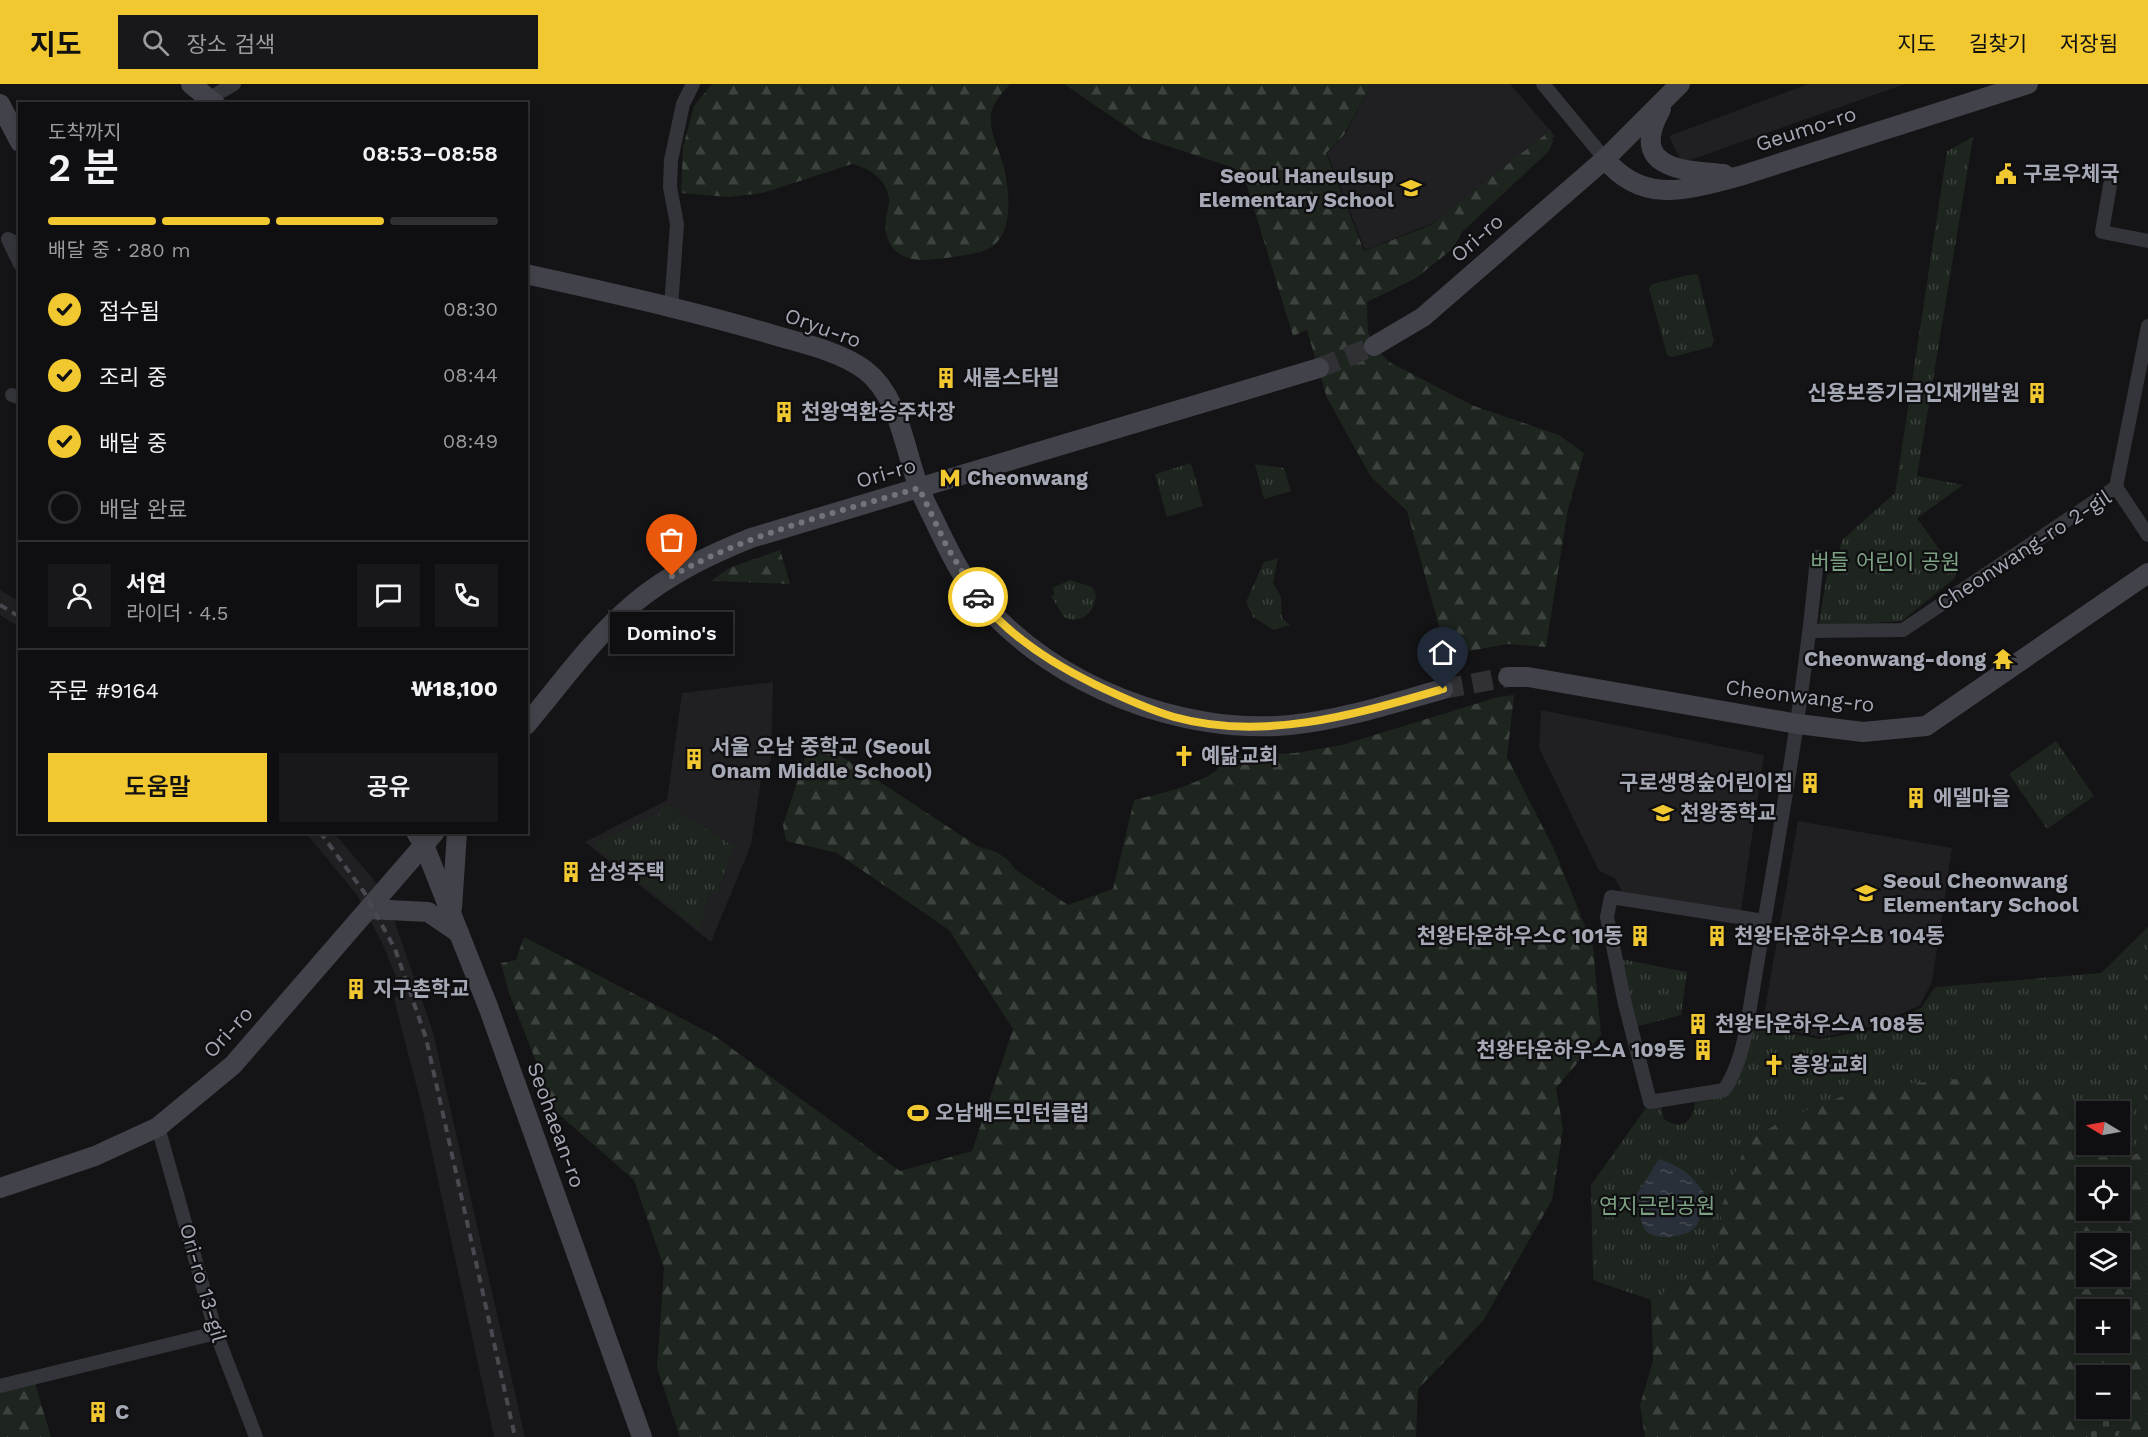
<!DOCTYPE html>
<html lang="ko">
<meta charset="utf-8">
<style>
:root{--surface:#0f0e10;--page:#181719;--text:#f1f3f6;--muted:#9b9c9f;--line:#2f2e30;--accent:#f1c830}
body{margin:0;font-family:"Work Sans","Noto Sans KR",sans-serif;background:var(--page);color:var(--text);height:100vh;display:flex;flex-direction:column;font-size:22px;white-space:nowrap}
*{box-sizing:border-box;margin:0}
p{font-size:20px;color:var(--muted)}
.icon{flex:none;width:33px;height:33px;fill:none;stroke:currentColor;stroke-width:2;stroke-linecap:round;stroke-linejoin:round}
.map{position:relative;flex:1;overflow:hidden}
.side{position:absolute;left:18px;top:18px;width:510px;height:732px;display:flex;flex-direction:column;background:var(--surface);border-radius:0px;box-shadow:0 3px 9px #0003,0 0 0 2px var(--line)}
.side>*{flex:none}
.needle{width:39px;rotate:280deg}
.tools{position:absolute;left:2076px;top:1017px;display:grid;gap:12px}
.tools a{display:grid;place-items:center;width:54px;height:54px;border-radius:0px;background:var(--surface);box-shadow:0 3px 9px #0003,0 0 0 2px var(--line);font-size:30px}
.pin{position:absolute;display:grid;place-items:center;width:51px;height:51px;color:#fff;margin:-62px -26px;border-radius:50% 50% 50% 0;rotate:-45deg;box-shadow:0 0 6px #0007}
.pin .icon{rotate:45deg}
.courier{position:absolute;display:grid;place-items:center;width:60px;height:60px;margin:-30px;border:4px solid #f1c830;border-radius:50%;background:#fff;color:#222;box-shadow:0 2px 8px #0007}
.bubble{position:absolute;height:42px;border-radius:0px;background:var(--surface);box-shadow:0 3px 9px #0003,0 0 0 2px var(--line);font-size:20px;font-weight:600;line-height:42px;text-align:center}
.headline em{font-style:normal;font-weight:600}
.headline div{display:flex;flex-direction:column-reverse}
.headline{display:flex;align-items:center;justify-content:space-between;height:102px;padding:0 30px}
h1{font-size:39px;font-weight:600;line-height:45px}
.bar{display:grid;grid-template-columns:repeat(4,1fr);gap:9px 6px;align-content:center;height:72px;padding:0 30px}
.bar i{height:8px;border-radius:4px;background:var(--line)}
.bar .current{background:var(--accent)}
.bar p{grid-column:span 4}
.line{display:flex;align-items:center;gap:15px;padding:0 30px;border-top:2px solid var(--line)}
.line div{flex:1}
.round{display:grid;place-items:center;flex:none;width:63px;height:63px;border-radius:0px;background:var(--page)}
ol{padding:0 30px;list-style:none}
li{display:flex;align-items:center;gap:18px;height:66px}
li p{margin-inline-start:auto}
li .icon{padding:6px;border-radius:50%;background:var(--accent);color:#111;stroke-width:4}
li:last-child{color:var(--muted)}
li i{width:33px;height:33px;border:3px solid var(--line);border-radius:50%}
.primary-button{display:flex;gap:12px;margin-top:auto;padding:12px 30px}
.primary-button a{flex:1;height:69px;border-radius:0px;background:var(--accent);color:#111;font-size:24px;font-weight:600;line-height:69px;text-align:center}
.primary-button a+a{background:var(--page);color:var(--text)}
header{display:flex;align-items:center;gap:36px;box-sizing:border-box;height:84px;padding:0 30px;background:var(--accent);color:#111}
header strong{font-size:28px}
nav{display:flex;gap:33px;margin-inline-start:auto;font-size:21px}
.search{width:420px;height:54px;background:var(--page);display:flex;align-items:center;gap:15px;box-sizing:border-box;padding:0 21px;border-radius:0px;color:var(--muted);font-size:22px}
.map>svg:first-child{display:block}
.built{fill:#201f22}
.grass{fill:url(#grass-tufts)}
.forest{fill:url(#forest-firs);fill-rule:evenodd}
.cemetery{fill:url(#cemetery-stones)}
.water{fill:url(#water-ripples)}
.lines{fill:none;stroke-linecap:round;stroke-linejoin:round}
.secondary-tunnel{stroke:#313135;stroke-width:20;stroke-dasharray:20 10;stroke-linecap:butt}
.street{stroke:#34353a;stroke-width:14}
.secondary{stroke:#42434a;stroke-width:20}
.rail{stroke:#494a51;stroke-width:4;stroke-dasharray:8 6;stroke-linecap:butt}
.done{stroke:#72747d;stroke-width:6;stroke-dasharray:0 10.8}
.route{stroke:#f1c830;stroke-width:8}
.labels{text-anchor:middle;stroke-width:4.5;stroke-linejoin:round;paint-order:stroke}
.street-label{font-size:21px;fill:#a5a8b5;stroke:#0f0e10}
.poi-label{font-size:21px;font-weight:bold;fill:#a5a8b5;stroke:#0f0e10;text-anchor:start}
.park-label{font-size:21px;fill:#7ca183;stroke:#0f0e10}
</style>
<header>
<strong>지도</strong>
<div class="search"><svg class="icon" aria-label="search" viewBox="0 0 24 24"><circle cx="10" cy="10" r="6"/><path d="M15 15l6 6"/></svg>장소 검색</div>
<nav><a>지도</a><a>길찾기</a><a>저장됨</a></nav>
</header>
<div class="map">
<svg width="2148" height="1353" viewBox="0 0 2148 1353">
<defs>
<pattern id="grass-tufts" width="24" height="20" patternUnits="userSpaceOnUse" patternTransform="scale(1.5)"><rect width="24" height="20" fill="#1e251f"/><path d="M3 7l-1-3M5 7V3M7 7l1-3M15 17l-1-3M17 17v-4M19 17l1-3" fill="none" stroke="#3c423d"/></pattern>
<pattern id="forest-firs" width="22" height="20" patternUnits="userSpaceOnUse" patternTransform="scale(1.5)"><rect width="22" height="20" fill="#1e251f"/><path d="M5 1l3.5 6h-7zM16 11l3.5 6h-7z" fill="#3c423d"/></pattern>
<pattern id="cemetery-stones" width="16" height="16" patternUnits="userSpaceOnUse" patternTransform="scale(1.5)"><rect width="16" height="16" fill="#1e251f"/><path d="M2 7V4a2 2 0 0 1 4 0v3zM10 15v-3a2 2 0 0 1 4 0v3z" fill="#3c423d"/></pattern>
<pattern id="water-ripples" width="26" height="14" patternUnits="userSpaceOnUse" patternTransform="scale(1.5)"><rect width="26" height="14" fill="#2a3039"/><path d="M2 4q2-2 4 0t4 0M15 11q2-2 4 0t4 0" fill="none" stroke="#464b53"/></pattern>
</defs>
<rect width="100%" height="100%" fill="#141315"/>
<g class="built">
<path d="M 1371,0 L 1510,0 L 1555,52 L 1431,140 L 1365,166 L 1327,69 L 1345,51 Z"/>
<path d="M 1808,0 L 1905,0 L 1682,79 L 1669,52 Z"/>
<path d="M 0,506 L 19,517 L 19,543 L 0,531 Z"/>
<path d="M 773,598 L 771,676 L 762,690 L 751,761 L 711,858 L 585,758 L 667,716 L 682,609 Z"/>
<path d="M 1541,626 L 1764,671 L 1741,827 L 1622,808 L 1615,794 L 1599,787 L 1539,664 Z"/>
<path d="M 1798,737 L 1952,764 L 1932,898 L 1920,921 L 1880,940 L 1822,953 L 1762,942 Z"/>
<path d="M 306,749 L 334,749 L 374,796 L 394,836 L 433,948 L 525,1353 L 494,1353 L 422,1023 L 394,915 L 402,907 L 382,859 L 357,811 Z"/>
</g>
<g class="grass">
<path d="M 1973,53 L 1917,392 L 1963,401 L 1917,434 L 1956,489 L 1955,494 L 1902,537 L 1821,542 L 1819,539 L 1827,490 L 1835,488 L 1842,456 L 1895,409 L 1947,67 Z"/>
<path d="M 1693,190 L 1698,191 L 1714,257 L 1711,263 L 1672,273 L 1667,271 L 1649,205 L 1652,200 Z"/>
<path d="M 1191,379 L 1203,422 L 1167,433 L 1155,390 Z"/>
<path d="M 1255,380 L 1284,384 L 1291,407 L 1264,415 Z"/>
<path d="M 1278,474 L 1273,499 L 1281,513 L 1282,534 L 1290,541 L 1274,546 L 1253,533 L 1246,518 L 1264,478 Z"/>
<path d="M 1070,496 L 1092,503 L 1096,511 C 1095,529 1080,541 1064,533 L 1051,512 L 1055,511 L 1052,504 Z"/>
<path d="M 2056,657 L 2094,712 L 2047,745 L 2009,690 Z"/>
<path d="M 671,722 L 734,763 L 717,808 L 708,809 L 700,847 L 593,760 L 660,729 L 662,723 Z"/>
<path d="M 2148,843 L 2148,1068 L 2111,1075 L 2099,1061 L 2120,1060 L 2120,1028 L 2086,1028 L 2086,1046 L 2061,1016 L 1723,1119 L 1716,1178 L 1651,1216 L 1593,1196 L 1591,1101 L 1650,1018 L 1660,1017 L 1664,1035 C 1683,1049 1695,1035 1695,1014 L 1724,1006 L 1747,942 L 1821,955 L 1868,947 L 1921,924 L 1935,903 L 2101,889 Z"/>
<path d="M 1621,875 L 1687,888 L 1681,931 L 1635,943 Z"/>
</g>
<g class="forest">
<path d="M 712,0 L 1010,0 C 1003,8 996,15 992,26 C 987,45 999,65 1004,83 C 1009,106 1014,144 994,161 C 986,168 970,170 960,172 C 946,174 933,176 919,176 C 894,174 883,157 886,133 C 887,127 890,120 889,115 C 887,95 869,84 852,80 L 763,109 L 728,113 L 681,109 L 683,63 L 694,22 Z"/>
<path d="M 1064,0 L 1371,0 L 1344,51 L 1326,69 L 1364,167 L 1431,141 L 1551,46 L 1553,57 L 1549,67 L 1462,148 L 1451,166 L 1416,194 L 1367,218 L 1368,248 L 1375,263 L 1389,278 L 1474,322 L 1559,351 L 1584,369 L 1568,425 L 1546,563 L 1508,560 L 1447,571 L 1407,427 L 1371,393 L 1327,314 L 1307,246 L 1293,252 L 1244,92 L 1234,84 L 1143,54 Z"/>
<path d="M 780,466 L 790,500 L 711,497 L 729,484 Z"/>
<path d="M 1514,611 L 1507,673 L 1554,765 L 1593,862 L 1601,951 L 1556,1004 L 1563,1045 L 1552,1116 L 1483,1237 L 1418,1305 L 1416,1353 L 680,1353 L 657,1284 L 664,1184 L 634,1096 L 556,1028 L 509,909 L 501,879 L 516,876 L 524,853 L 712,950 L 900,1087 L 972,1067 L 1013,945 L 949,846 L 837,769 L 786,757 L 783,741 L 812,653 L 977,762 L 996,768 L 1007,775 L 1016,786 L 1068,821 L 1113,805 L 1134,716 C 1162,709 1193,703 1217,686 L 1220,673 L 1295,669 L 1342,661 L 1498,613 Z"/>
<path d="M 1988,992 L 2061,1016 L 2086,1046 L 2086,1060 L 2099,1061 L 2111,1074 L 2148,1068 L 2148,1353 L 1645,1353 L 1640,1321 L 1653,1277 L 1651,1216 L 1716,1178 L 1723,1119 L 1747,1058 L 1787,1034 L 1864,1004 ZM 2086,1094 L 2120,1094 L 2120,1126 L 2086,1126 ZM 2086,1160 L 2120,1160 L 2120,1192 L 2086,1192 ZM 2086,1226 L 2120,1226 L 2120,1258 L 2086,1258 ZM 2086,1292 L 2120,1292 L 2120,1324 L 2086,1324 Z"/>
<path d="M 35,1299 L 51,1353 L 0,1353 L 0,1308 Z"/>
</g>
<path class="cemetery" d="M 2103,1333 L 2121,1343 L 2118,1352 L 2090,1353 L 2087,1351 L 2094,1345 L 2089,1334 Z"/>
<path class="water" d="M 1659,1075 C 1679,1082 1692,1090 1704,1109 C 1702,1119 1701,1133 1697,1141 C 1690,1153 1654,1158 1645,1146 C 1639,1137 1639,1120 1637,1110 Z"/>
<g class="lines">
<g class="secondary-tunnel">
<path d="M 1319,284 L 1374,262"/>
<path d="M 1443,605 L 1508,593"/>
</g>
<g class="street">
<path d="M 1543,0 L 1605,75"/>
<path d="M 210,14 L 234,0"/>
<path d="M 2110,101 L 2102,148 L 2148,157"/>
<path d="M 20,161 L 8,155 L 20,180"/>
<path d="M 671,223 L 677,140 L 670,103 L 671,76 L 683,20 L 693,0"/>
<path d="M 12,311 L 20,314"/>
<path d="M 2116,403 L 2148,242"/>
<path d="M 1810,547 L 1903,546 L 2116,403 L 2148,451"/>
<path d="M 1764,837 L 1611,813 L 1607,833 L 1625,920 L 1650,1018 L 1724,1006 C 1737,987 1743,964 1747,942 C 1772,786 1803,631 1817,473"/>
<path d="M 158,1043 L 216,1249 L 256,1353"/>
<path d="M 0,1302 L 216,1249"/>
</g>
<g class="secondary">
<path d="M 191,0 L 215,20"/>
<path d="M 0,20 L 20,58"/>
<path d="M 1661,25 C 1628,84 1681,87 1724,90"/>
<path d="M 1605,75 C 1644,122 1689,105 1740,92 L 2028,0"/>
<path d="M 526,190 C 610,209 695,227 777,252 C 805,260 841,268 865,286 C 899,312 904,363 918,401 C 923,415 931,429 937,442 C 950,469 963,496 983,519 C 1055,602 1181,651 1290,641 C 1342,636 1393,619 1443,605"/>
<path d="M 1374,262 L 1423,233 L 1605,75 L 1680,0"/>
<path d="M 1508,593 L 1528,593 L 1798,640 L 1863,648 L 1926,642 L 2148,489"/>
<path d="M 526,641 C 560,601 592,555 632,521 C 667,491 709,471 751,454 L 1319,284"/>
<path d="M 416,748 L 424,761 L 489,925 L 642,1353"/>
<path d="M 452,824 L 457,748"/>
<path d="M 369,825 L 428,828 L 459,849"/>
<path d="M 0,1104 L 95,1072 L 158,1043 L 233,981 L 435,748"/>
</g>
<g class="rail">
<path d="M 0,521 L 20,533"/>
<path d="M 320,748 L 364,808 L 395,865 L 426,954 L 515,1353"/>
</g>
</g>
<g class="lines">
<path class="done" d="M 672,492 C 749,449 835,429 919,404 L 947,463 L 978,513"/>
<path class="route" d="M 978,513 C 1008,551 1051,579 1094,600 C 1119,612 1147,625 1174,633 C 1264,658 1357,630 1443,605"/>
</g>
<defs>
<symbol id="civic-bare" viewBox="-9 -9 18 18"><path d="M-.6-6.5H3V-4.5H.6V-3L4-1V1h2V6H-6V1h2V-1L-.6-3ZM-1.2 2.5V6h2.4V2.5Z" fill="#f1c830" stroke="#0f0e10" stroke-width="2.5" paint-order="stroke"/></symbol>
<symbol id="school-bare" viewBox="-9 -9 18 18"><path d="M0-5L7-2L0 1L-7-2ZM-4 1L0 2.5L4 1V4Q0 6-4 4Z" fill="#f1c830" stroke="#0f0e10" stroke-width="2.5" paint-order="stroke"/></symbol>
<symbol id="building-bare" viewBox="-9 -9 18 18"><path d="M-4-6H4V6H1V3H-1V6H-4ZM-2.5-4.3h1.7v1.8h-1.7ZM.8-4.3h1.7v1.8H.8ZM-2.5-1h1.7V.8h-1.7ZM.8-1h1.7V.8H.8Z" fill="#f1c830" stroke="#0f0e10" stroke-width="2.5" paint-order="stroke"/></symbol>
<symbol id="metro-bare" viewBox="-9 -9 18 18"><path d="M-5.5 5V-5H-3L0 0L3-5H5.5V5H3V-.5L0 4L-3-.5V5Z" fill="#f1c830" stroke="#0f0e10" stroke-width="2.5" paint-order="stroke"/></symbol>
<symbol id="temple-bare" viewBox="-9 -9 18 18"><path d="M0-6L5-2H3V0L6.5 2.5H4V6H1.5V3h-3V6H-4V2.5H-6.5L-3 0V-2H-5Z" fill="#f1c830" stroke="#0f0e10" stroke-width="2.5" paint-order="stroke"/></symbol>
<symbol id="church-bare" viewBox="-9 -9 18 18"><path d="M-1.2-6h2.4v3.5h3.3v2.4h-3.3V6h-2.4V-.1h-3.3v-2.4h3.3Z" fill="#f1c830" stroke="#0f0e10" stroke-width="2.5" paint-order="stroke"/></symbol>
<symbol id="stadium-bare" viewBox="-9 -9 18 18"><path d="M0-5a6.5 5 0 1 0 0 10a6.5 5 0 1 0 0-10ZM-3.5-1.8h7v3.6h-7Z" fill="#f1c830" stroke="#0f0e10" stroke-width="2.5" paint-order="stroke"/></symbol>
</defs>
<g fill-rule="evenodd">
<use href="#civic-bare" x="1991" y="75" width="30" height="30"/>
<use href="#school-bare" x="1396" y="89" width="30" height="30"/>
<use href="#building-bare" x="931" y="279" width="30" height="30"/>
<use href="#building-bare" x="2022" y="294" width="30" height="30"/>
<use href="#building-bare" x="769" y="313" width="30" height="30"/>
<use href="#metro-bare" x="935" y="379" width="30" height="30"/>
<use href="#temple-bare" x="1988" y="560" width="30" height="30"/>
<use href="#church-bare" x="1169" y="657" width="30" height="30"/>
<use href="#building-bare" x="679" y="660" width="30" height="30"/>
<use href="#building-bare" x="1795" y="684" width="30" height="30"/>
<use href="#building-bare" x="1901" y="699" width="30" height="30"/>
<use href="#school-bare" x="1648" y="714" width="30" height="30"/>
<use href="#building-bare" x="556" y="773" width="30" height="30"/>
<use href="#school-bare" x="1851" y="794" width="30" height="30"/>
<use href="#building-bare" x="1625" y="837" width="30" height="30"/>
<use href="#building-bare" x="1702" y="837" width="30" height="30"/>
<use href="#building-bare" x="341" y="890" width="30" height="30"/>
<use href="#building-bare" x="1683" y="925" width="30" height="30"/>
<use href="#building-bare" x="1688" y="951" width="30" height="30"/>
<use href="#church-bare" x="1759" y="966" width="30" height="30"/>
<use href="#stadium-bare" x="903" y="1014" width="30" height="30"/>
<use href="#building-bare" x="83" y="1313" width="30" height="30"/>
</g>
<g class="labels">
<g class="street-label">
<text transform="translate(1806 45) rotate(-18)" y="7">Geumo-ro</text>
<text transform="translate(1477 154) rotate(-41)" y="7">Ori-ro</text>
<text transform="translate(823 244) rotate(20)" y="7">Oryu-ro</text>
<text transform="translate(886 389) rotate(-16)" y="7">Ori-ro</text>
<text transform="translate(2024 466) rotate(-33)" y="7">Cheonwang-ro 2-gil</text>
<text transform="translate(1800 612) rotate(7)" y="7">Cheonwang-ro</text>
<text transform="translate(228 948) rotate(-47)" y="7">Ori-ro</text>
<text transform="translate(556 1041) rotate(70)" y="7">Seohaean-ro</text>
<text transform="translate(203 1199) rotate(74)" y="7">Ori-ro 13-gil</text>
</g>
<g class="poi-label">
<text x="2023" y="97">구로우체국</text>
<text x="1394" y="99" text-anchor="end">Seoul Haneulsup<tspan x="1394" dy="24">Elementary School</tspan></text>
<text x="963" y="301">새롬스타빌</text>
<text x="2020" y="316" text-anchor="end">신용보증기금인재개발원</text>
<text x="801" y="335">천왕역환승주차장</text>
<text x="967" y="401">Cheonwang</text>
<text x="1986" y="582" text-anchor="end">Cheonwang-dong</text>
<text x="711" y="670">서울 오남 중학교 (Seoul<tspan x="711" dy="24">Onam Middle School)</tspan></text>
<text x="1201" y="679">예닮교회</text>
<text x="1793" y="706" text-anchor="end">구로생명숲어린이집</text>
<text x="1933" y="721">에델마을</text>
<text x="1680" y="736">천왕중학교</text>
<text x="588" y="795">삼성주택</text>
<text x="1883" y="804">Seoul Cheonwang<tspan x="1883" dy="24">Elementary School</tspan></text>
<text x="1623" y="859" text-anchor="end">천왕타운하우스C 101동</text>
<text x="1734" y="859">천왕타운하우스B 104동</text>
<text x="373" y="912">지구촌학교</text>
<text x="1715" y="947">천왕타운하우스A 108동</text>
<text x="1686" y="973" text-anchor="end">천왕타운하우스A 109동</text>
<text x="1791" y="988">흥왕교회</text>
<text x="935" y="1036">오남배드민턴클럽</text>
<text x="115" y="1335">C</text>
</g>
<g class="park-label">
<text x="1885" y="485">버들 어린이 공원</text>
<text x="1657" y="1129">연지근린공원</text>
</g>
</g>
</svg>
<div class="tools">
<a><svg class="needle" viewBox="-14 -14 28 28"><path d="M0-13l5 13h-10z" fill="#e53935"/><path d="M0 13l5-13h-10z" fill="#9b9c9f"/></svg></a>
<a><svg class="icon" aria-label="locate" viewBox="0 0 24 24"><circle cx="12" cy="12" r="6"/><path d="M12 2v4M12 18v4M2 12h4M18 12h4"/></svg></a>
<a><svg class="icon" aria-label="layers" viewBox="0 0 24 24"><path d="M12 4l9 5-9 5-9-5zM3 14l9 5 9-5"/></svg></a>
<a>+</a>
<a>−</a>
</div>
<div class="pin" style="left:672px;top:492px;background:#ea580c"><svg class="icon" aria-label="bag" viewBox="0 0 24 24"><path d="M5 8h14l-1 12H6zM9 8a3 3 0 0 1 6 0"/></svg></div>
<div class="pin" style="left:1443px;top:605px;background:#1f2937"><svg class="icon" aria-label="home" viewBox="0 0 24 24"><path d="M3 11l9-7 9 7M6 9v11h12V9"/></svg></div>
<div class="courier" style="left:978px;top:513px"><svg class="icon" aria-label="car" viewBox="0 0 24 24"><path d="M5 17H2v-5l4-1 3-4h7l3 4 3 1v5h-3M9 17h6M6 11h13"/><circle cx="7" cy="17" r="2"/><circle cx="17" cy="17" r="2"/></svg></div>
<div class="bubble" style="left:610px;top:528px;width:123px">Domino's</div>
<section class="side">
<div class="headline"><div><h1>2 분</h1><p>도착까지</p></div><em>08:53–08:58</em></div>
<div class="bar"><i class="current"></i><i class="current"></i><i class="current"></i><i></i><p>배달 중 · 280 m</p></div>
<ol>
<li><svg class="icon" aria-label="check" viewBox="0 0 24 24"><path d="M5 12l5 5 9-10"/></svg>접수됨<p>08:30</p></li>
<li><svg class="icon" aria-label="check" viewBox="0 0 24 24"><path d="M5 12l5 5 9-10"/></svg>조리 중<p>08:44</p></li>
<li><svg class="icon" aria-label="check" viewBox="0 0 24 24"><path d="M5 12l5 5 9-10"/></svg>배달 중<p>08:49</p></li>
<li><i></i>배달 완료</li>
</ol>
<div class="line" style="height:108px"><a class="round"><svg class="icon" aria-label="person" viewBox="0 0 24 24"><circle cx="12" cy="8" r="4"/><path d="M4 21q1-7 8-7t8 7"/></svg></a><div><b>서연</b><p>라이더 · 4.5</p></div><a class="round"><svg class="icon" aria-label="chat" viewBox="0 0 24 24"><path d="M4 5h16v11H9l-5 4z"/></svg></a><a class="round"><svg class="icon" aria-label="phone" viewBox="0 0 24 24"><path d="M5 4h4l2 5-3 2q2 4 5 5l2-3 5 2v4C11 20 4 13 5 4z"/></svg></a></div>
<div class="line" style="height:78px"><div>주문 #9164</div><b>₩18,100</b></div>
<div class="primary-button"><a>도움말</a><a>공유</a></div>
</section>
</div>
